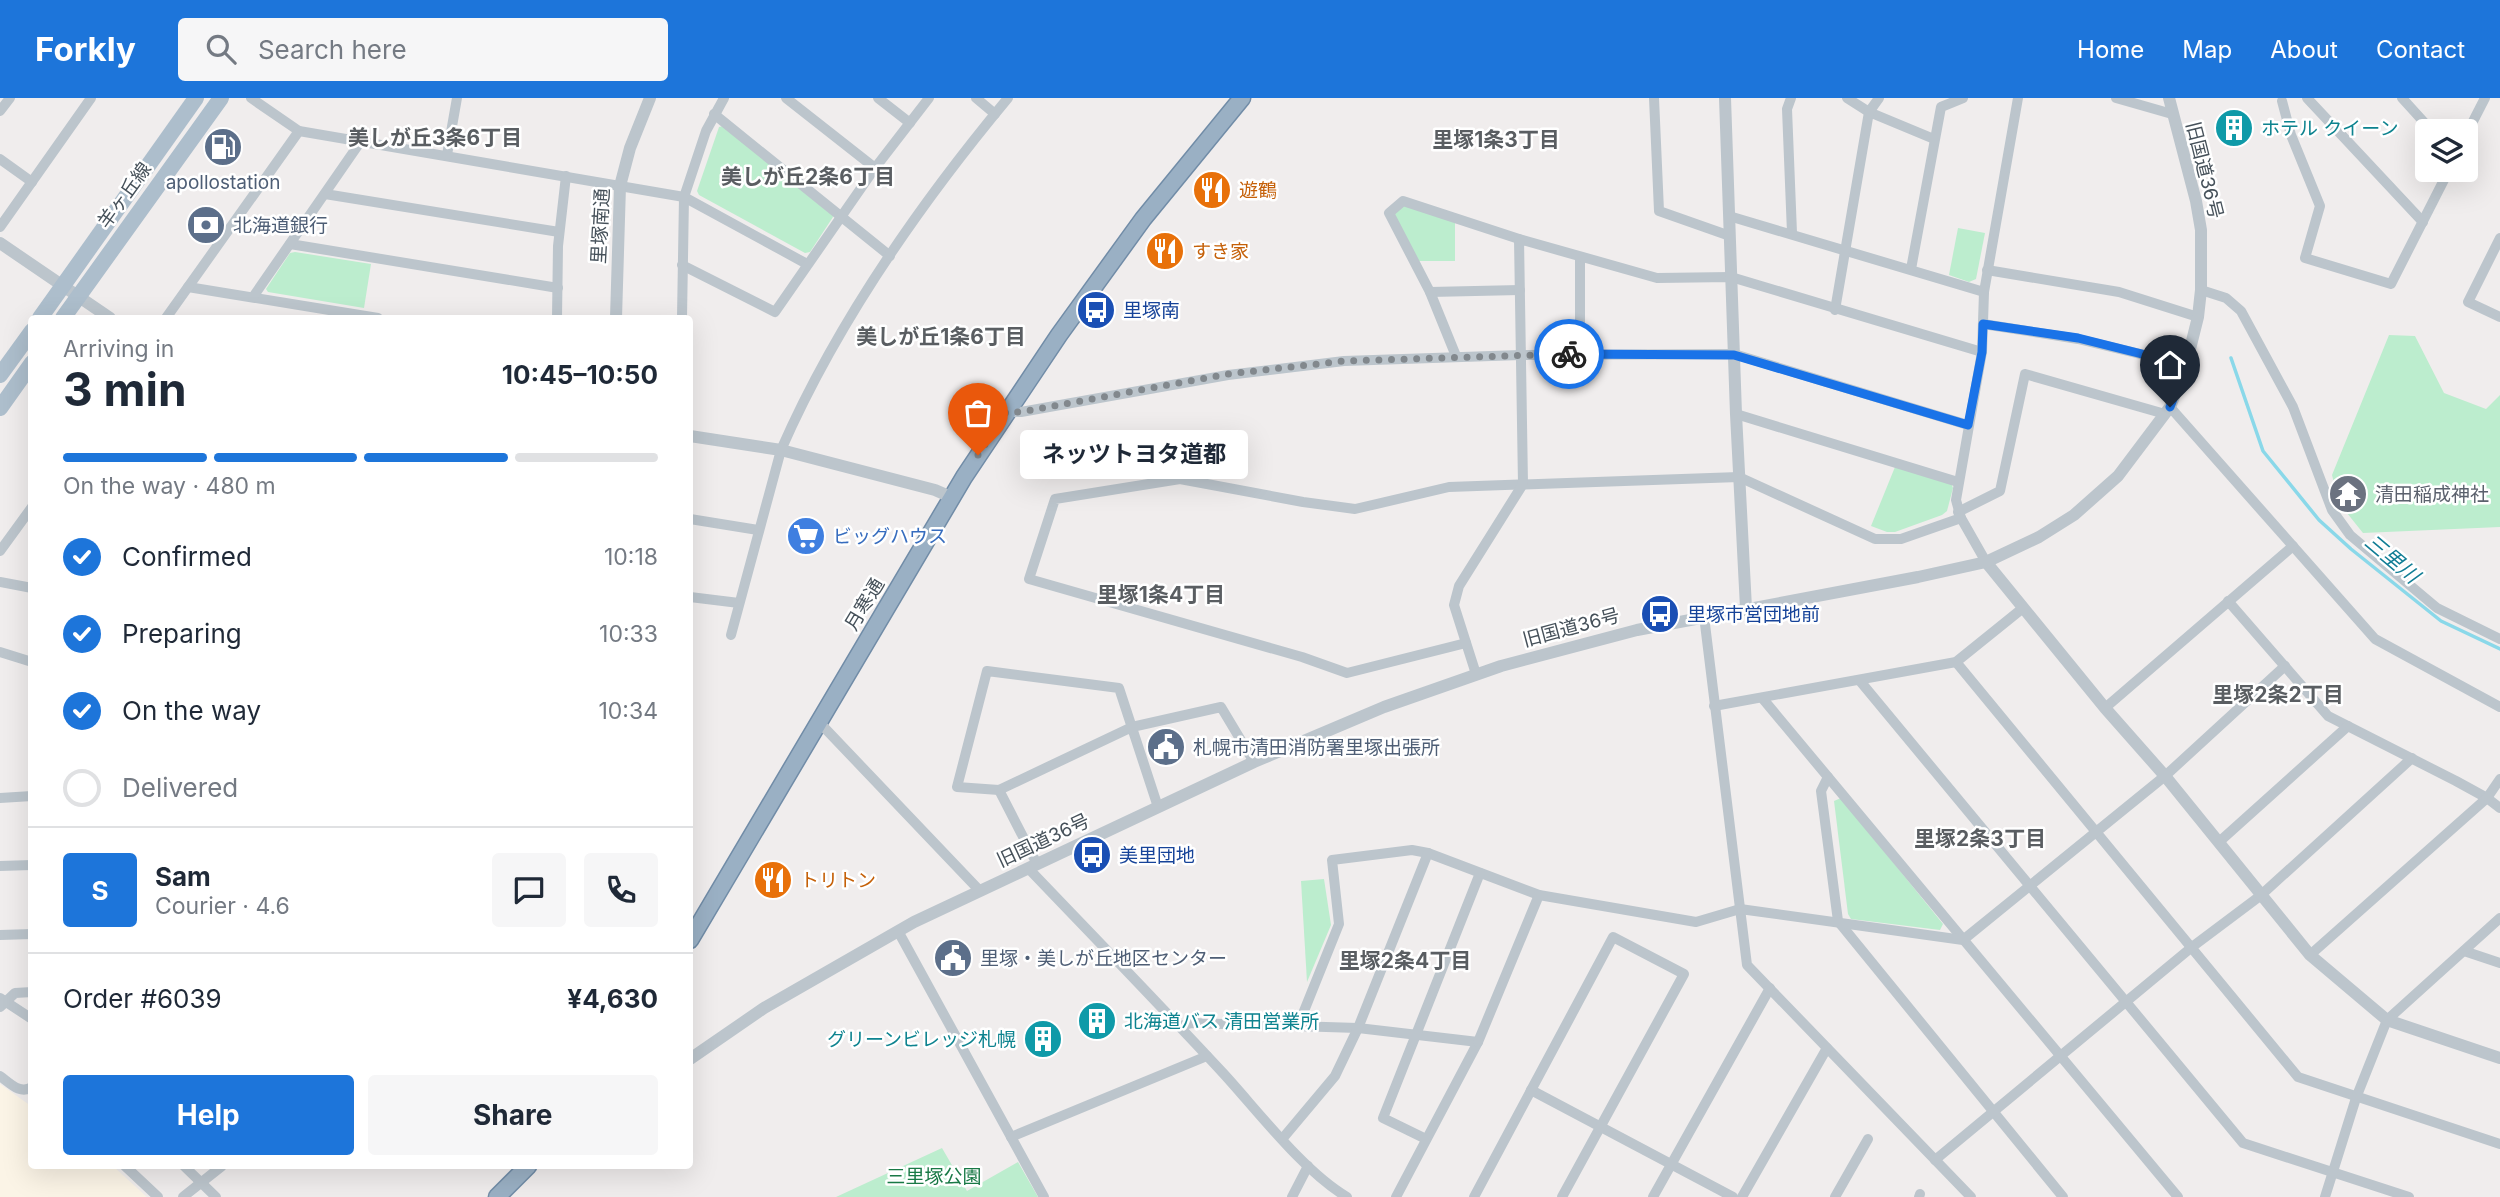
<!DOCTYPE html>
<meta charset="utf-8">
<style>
:root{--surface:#fff;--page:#f6f6f7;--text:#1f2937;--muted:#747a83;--line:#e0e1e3;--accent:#1d75da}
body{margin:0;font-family:Inter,"Noto Sans JP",sans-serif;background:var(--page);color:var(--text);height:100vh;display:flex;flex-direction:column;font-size:26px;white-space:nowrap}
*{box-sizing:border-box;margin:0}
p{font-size:23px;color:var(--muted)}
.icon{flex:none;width:38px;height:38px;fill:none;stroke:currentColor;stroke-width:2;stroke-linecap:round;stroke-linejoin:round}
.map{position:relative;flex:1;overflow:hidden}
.side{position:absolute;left:28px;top:217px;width:665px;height:854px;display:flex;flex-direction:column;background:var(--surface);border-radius:7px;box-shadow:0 7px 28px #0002}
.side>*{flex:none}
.tools{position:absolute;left:2415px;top:21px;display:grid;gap:14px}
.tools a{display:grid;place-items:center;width:63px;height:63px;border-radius:7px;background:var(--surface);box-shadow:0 7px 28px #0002;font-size:35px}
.pin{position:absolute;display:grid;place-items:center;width:60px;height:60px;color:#fff;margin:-72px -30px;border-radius:50% 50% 50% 0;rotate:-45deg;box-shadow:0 0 7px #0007}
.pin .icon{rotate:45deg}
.courier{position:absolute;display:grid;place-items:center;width:70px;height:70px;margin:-35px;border:5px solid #1a73e8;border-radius:50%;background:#fff;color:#222;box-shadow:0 2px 9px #0007}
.bubble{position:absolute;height:49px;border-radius:7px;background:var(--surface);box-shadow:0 7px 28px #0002;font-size:23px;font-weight:700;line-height:49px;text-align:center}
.overview em{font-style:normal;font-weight:700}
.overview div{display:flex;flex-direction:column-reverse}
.overview{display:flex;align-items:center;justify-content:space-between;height:119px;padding:0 35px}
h1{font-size:46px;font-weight:700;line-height:52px}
.bar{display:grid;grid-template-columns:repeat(4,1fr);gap:10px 7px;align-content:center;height:84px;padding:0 35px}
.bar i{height:9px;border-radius:5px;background:var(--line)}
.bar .selected{background:var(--accent)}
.bar p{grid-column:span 4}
.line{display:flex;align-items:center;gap:18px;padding:0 35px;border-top:2px solid var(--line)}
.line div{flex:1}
.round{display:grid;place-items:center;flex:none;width:74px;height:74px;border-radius:7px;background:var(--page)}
ol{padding:0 35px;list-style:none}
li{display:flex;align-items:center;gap:21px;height:77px}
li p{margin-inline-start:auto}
li .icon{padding:7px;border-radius:50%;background:var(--accent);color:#fff;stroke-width:4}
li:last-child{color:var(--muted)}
li i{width:38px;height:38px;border:4px solid var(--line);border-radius:50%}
.cta{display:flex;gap:14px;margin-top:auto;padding:14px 35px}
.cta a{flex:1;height:80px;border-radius:7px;background:var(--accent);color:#fff;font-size:28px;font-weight:700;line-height:80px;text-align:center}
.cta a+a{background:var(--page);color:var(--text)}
header{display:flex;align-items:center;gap:42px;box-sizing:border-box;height:98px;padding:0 35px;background:var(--accent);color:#fff}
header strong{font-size:33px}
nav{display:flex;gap:38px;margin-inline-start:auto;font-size:24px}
.search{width:490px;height:63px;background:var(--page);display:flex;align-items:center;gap:18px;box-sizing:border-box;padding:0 24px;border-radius:7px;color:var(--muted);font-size:26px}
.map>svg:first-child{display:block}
.commercial{fill:#fbf4e6}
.green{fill:#bcedce}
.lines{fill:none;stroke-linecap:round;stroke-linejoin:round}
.stream{stroke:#8ad8e9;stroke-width:3.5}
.trunk-casing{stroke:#718ca7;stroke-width:19}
.minor{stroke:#bcc5cc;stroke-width:10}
.tertiary{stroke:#bcc5cc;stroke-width:12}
.primary{stroke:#adbecc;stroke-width:16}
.trunk{stroke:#9ab0c4;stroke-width:16}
.done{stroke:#82888d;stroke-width:7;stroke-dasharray:0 12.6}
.route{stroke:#1a73e8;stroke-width:9}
.labels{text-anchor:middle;stroke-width:5;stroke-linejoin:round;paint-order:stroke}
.culture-label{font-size:19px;fill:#0d838f;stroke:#fff;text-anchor:start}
.street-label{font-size:19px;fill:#46515a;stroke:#fff}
.service-label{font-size:19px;fill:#4e5e75;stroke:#fff;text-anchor:start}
.food-label{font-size:19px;fill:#c56008;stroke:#fff;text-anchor:start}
.transit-label{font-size:19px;fill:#164399;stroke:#fff;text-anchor:start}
.worship-label{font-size:19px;fill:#5b616d;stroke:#fff;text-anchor:start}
.shop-label{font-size:19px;fill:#366cbe;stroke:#fff;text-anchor:start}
.park-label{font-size:19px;fill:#197946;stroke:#fff}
.neighbourhood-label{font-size:21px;font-weight:bold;fill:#5a5e62;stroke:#fff}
.water-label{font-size:21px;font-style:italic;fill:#107d95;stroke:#fff}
</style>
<header>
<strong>Forkly</strong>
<div class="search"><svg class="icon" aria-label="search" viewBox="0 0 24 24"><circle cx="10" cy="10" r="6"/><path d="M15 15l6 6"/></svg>Search here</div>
<nav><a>Home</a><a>Map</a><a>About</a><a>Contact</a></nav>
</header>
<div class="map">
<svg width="2500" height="1099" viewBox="0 0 2500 1099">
<rect width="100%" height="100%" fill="#f0eded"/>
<path class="commercial" d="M 0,986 L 31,1008 L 32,1068 L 113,1068 L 147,1099 L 0,1099 Z"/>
<g class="green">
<path d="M 723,28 L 832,113 L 833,119 L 810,154 L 805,155 L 699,97 L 697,93 L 719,29 Z"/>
<path d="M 1403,103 L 1455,120 L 1455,163 L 1413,163 L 1389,115 Z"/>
<path d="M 1958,130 L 1985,135 L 1976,181 L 1969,184 L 1949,177 Z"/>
<path d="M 295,154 L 371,166 L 364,210 L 268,194 L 266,191 L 290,155 Z"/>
<path d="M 2389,237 L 2415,238 L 2444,295 L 2486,311 L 2500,297 L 2500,429 L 2363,435 L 2339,405 L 2332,377 Z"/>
<path d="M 1895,369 L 1951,385 L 1953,390 L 1947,413 L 1942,417 L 1895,434 L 1887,434 L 1871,428 Z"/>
<path d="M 1841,700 L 1943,826 L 1940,832 L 1851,821 L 1848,816 L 1834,703 Z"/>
<path d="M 1324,781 L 1331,827 L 1307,884 L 1301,783 Z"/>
<path d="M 942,1050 L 967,1093 L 1018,1064 L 1038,1099 L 836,1099 Z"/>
</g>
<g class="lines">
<path class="stream" d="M 2231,260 L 2263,353 L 2319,422 L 2351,451 L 2441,523 L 2500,551"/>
<defs>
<g id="trunk">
<path d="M 690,842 L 964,379 L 1059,237 L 1143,121 L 1242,0"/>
<path d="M 497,1099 L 528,1068"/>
</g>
</defs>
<use href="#trunk" class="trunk-casing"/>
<g class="minor">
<path d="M 251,0 L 299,33 L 684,99 L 807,166"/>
<path d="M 786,0 L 875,70"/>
<path d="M 878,0 L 910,25"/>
<path d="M 976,0 L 995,16"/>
<path d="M 1654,0 L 1659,113 L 1730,138"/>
<path d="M 1791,0 L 1787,11 L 1792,135"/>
<path d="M 1847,0 L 1869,14 L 1934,41"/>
<path d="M 2116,0 L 2172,16"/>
<path d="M 2307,0 L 2423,124"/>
<path d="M 2402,0 L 2432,33"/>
<path d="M 2282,3 L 2291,37 L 2320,108 L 2305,160 L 2391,186 L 2449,72"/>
<path d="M 0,13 L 10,0"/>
<path d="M 714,16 L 890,158"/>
<path d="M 2466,37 L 2485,0"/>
<path d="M 447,57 L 457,0"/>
<path d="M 0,61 L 32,84"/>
<path d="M 325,96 L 559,134"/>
<path d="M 1729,118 L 1984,194"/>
<path d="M 0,129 L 91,0"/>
<path d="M 2500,140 L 2468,204 L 2500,219"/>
<path d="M 290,146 L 558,190"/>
<path d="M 1580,159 L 1580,256"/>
<path d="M 682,167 L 775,214 L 875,70 L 929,0"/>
<path d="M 1911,171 L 1941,9 L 1963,0"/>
<path d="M 1987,172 L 2119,194 L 2198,219"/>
<path d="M 188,189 L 378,220"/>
<path d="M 2201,192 L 2226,200 L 2241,213 L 2293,309 L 2332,412 L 2350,437 L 2437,510 L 2500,541"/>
<path d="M 1430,194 L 1520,192"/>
<path d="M 253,199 L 361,43"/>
<path d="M 1835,212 L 1869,14 L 1879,0"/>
<path d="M 166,220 L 299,33"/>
<path d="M 557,220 L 558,148 L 566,78"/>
<path d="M 682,220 L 684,99 L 706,33 L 724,0"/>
<path d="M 1983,226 L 2078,241 L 2186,267"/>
<path d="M 1456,258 L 1430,194 L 1389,115 L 1403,103 L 1519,141 L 1657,180 L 1731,179 L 1982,254"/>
<path d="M 2170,309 L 2375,541 L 2500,609"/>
<path d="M 1006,314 L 1021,314 L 1228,277 L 1344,263 L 1521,257 L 1734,256 L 1968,327"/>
<path d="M 1736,316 L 1958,384"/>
<path d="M 1958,414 L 2000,393 L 2025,276 L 2165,316"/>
<path d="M 690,421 L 758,432"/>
<path d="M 0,453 L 32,409"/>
<path d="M 1986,464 L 1961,420 L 1956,402 L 1982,254 L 1984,194 L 2018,0"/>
<path d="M 0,484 L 32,490"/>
<path d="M 690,499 L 739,505"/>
<path d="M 2228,503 L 2328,618 L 2456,683 L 2487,700 L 2500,710"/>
<path d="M 1704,518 L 1747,867 L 1971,1099"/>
<path d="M 731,537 L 781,352 C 837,224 919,107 1008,0"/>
<path d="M 1466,545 L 1347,575 L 1302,559 L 1029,481 L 1055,401 L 1180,381 L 1303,404 L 1355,411 L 1449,389 L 1739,379 L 1875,441 L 1901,441 L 1961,420"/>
<path d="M 0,554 L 32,564"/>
<path d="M 1956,564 L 2298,979 L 2500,1046"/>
<path d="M 1476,576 L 1454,507 L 1459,488 L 1523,386 L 1519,141"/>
<path d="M 1860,583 L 2243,1045 L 2409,1099"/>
<path d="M 1763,601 L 2178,1099"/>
<path d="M 1714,608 L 1956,564 L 2023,510"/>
<path d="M 2105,610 L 2293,448"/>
<path d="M 818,623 L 980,793"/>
<path d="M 1828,679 L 1821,693 L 1838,823 L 2063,1099"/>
<path d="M 999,692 L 1037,766"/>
<path d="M 0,700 L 32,698"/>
<path d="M 1158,709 L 1119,590 L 987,573 L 957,689 L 999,692 L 1132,629 L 1221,609 L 1254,664"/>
<path d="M 2219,744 L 2348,628"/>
<path d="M 0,768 L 32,767"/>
<path d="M 1028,770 C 1093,838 1159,906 1223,975 C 1257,1012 1304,1074 1347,1099"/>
<path d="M 898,833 L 1044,1099"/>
<path d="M 0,837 L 32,836"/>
<path d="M 2464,853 L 2500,865"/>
<path d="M 2310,857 L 2487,700 L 2500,681"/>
<path d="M 0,900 L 32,921"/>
<path d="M 0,909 L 15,895 L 32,894"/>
<path d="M 1180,928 L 1192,925 L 1358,930 L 1478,944 L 1396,1099"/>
<path d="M 1298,928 L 1339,826 L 1332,762 L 1412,752 L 1428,755 L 1539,797 L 1696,824 L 1740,811 L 1963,842 L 2165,678 L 2285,568"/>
<path d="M 1478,944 L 1539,797"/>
<path d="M 0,978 C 10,985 20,997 32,989"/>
<path d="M 1531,992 L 1733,1099"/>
<path d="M 1011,1039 L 1207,958"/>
<path d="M 1283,1040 L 1335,978 L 1358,930 L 1428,755"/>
<path d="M 1426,1041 L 1383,1020 L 1480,775"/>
<path d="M 1935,1062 L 2192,849 L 2260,798 L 2412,660"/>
<path d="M 125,1068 L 158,1099"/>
<path d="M 184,1068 L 216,1099"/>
<path d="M 183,1099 L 222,1068"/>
<path d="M 1292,1099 L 1308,1068"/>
<path d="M 1474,1099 L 1613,839 L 1684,876 L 1562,1099"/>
<path d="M 1653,1099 L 1770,890"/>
<path d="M 1742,1099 L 1827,950"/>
<path d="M 1835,1099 L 1868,1041"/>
<path d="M 1919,1099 L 1920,1096"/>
<path d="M 2325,1099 L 2356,1000 L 2387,922 L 2500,820"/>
</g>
<g class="tertiary">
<path d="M 1725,0 L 1736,316 L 1746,510"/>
<path d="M 0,145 L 110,220"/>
<path d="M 616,220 L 620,88 L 630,50 L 650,0"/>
<path d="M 690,338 L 781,352 L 935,392 L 951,399"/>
<path d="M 1986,464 L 2105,610 L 2165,678 L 2310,857 L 2387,922 L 2500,960"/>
<path d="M 690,961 L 764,910 L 914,824 L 1254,664 L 1384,609 L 1501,568 L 1637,532 L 1918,479 L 1986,464 L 2039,439 L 2074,417 L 2118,378 L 2170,309 L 2186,267 L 2198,219 L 2201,192 L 2201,132 L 2196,103 L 2169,0"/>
</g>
<g class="primary">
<path d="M 40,220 L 196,0"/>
<path d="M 63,220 L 221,0"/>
<path d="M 0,277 L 32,233"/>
<path d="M 0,310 L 32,265"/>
</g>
<use href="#trunk" class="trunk"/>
</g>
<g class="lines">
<path class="done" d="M 978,357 L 1006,314 L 1021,314 L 1228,276 L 1344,263 L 1569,256"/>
<path class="route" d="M 1569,256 L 1734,257 L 1968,327 L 1982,254 L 1983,226 L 2078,240 L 2186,267 L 2170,309"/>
</g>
<defs>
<symbol id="building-disc" viewBox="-11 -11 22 22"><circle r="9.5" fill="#0f9aa8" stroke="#fff"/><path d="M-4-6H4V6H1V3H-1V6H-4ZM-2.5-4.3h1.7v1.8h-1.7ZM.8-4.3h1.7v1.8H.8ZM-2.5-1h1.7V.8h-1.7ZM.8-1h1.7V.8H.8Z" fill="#fff"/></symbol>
<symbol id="fuel-disc" viewBox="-11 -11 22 22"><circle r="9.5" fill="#5c6f8a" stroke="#fff"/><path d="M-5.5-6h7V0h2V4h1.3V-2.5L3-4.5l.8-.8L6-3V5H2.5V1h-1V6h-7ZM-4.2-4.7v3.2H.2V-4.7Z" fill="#fff"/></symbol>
<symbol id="restaurant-disc" viewBox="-11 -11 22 22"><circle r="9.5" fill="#e8710a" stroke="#fff"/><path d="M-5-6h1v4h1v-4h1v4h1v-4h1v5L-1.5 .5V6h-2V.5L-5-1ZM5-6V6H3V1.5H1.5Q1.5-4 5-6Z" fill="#fff"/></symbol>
<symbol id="bank-disc" viewBox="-11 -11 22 22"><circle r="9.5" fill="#5c6f8a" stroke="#fff"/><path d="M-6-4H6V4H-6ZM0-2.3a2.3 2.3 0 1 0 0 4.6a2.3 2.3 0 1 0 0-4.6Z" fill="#fff"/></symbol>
<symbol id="bus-disc" viewBox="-11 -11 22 22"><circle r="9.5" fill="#1a4fb4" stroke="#fff"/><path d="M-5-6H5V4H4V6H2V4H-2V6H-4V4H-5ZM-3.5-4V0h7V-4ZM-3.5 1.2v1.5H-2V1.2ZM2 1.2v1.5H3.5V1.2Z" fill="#fff"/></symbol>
<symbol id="temple-disc" viewBox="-11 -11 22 22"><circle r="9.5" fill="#6b7280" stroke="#fff"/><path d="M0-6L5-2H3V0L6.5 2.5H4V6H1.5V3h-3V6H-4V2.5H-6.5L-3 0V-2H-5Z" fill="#fff"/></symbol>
<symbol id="supermarket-disc" viewBox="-11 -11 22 22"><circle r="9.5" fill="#3f7fe0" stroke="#fff"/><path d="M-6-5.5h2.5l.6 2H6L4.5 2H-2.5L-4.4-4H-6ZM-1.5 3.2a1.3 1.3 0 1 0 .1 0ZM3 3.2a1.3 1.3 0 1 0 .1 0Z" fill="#fff"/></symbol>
<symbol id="civic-disc" viewBox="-11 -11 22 22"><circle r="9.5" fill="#5c6f8a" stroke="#fff"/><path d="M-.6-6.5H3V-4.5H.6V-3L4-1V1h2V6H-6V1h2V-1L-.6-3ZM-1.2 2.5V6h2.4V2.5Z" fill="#fff"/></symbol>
</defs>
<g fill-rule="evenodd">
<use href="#building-disc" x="2212" y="8" width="44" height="44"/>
<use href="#fuel-disc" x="201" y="27" width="44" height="44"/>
<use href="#restaurant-disc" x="1190" y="70" width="44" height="44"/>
<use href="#bank-disc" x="184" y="105" width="44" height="44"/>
<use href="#restaurant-disc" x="1143" y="131" width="44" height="44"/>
<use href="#bus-disc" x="1074" y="190" width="44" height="44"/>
<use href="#temple-disc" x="2326" y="374" width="44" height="44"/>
<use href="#supermarket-disc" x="784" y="416" width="44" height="44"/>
<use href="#bus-disc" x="1638" y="494" width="44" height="44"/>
<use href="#civic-disc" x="1144" y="627" width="44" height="44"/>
<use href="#bus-disc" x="1070" y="735" width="44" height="44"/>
<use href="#restaurant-disc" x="751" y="760" width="44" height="44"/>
<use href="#civic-disc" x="931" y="838" width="44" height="44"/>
<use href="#building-disc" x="1075" y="901" width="44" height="44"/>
<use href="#building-disc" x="1021" y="919" width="44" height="44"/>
</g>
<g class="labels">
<g class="culture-label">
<text x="2261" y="37">ホテル クイーン</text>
<text x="1124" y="930">北海道バス 清田営業所</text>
<text x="1016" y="948" text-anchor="end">グリーンビレッジ札幌</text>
</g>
<g class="street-label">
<text transform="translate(2205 72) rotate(76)" y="7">旧国道36号</text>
<text transform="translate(124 97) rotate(-54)" y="7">羊ヶ丘線</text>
<text transform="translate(600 128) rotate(-87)" y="7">里塚南通</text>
<text transform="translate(864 506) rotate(-59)" y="7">月寒通</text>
<text transform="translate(1571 529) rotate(-15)" y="7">旧国道36号</text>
<text transform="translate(1043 742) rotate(-25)" y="7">旧国道36号</text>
</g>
<g class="service-label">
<text x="223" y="91" text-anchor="middle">apollostation</text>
<text x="233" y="134">北海道銀行</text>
<text x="1193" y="656">札幌市清田消防署里塚出張所</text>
<text x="980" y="867">里塚・美しが丘地区センター</text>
</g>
<g class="food-label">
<text x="1239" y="99">遊鶴</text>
<text x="1192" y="160">すき家</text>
<text x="800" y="789">トリトン</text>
</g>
<g class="transit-label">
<text x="1123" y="219">里塚南</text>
<text x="1687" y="523">里塚市営団地前</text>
<text x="1119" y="764">美里団地</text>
</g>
<g class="worship-label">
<text x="2375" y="403">清田稲成神社</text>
</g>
<g class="shop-label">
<text x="833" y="445">ビッグハウス</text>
</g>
<g class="park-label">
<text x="934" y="1085">三里塚公園</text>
</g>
<g class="neighbourhood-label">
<text x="435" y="47">美しが丘3条6丁目</text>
<text x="1496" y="49">里塚1条3丁目</text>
<text x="808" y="86">美しが丘2条6丁目</text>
<text x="941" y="246">美しが丘1条6丁目</text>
<text x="1161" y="504">里塚1条4丁目</text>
<text x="2278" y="604">里塚2条2丁目</text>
<text x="1980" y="748">里塚2条3丁目</text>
<text x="1405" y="870">里塚2条4丁目</text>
</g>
<g class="water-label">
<text transform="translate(2392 461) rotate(40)" y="7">三里川</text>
</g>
</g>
</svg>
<div class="tools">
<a><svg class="icon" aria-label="layers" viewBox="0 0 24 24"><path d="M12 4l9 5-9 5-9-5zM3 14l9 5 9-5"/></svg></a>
</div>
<div class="pin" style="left:978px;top:357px;background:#ea580c"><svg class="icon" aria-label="bag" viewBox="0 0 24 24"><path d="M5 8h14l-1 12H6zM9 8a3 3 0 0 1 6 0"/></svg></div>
<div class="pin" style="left:2170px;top:309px;background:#1f2937"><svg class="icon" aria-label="home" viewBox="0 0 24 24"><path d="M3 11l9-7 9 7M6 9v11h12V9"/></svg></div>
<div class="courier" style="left:1569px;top:256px"><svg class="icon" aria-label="bike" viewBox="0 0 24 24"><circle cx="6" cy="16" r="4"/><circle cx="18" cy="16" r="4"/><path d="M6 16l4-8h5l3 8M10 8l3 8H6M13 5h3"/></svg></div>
<div class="bubble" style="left:1020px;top:332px;width:228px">ネッツトヨタ道都</div>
<section class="side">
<div class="overview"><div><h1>3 min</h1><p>Arriving in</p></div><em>10:45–10:50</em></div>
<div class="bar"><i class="selected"></i><i class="selected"></i><i class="selected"></i><i></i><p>On the way · 480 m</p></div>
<ol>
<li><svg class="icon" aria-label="check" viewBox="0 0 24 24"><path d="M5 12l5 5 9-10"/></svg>Confirmed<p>10:18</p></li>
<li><svg class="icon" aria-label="check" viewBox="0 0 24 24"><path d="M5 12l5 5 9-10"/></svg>Preparing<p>10:33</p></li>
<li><svg class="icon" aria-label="check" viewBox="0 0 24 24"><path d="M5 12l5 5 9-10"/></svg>On the way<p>10:34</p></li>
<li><i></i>Delivered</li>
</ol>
<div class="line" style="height:126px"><b class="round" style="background:var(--accent);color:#fff">S</b><div><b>Sam</b><p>Courier · 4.6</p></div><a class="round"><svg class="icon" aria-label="chat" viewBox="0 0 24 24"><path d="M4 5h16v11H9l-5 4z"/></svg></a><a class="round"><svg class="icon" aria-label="phone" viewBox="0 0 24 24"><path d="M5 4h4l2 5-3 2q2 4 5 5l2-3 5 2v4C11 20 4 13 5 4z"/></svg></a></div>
<div class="line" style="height:91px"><div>Order #6039</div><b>¥4,630</b></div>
<div class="cta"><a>Help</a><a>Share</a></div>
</section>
</div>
